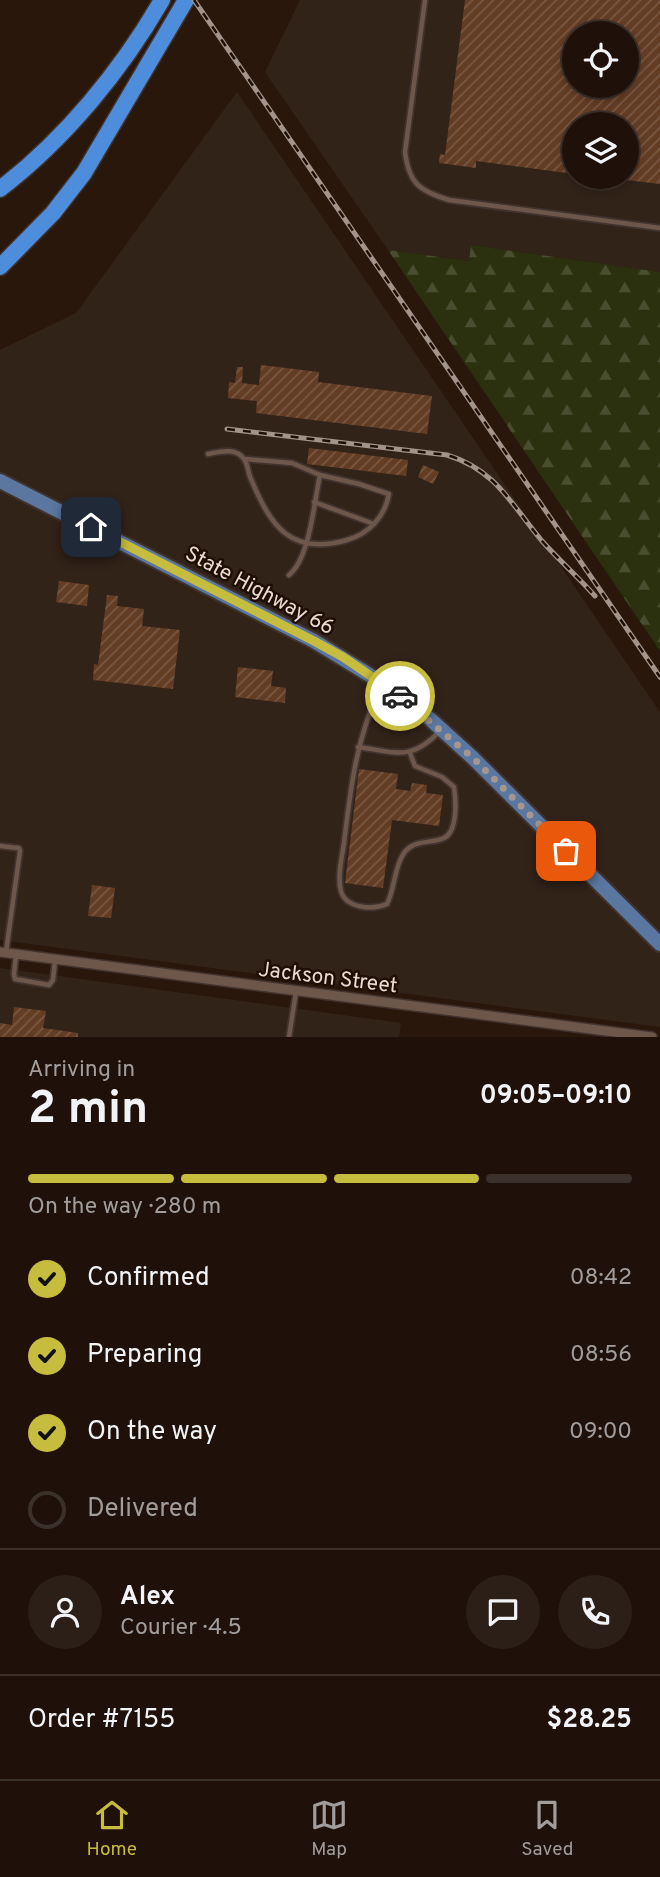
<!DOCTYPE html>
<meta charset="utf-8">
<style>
:root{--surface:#1f1109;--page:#2c1f17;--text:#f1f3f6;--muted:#a19d9c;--line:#3c312a;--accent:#c6bc3d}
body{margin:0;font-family:Overpass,sans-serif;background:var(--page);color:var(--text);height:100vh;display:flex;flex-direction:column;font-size:26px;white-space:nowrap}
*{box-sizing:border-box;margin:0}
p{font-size:23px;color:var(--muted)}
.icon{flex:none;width:38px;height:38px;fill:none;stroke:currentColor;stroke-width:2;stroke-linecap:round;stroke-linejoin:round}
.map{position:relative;height:1037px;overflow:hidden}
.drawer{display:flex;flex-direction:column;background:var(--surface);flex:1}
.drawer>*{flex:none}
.fabs{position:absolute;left:562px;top:21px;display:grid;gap:14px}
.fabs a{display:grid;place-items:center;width:77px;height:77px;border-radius:50%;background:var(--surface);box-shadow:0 4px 10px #0003,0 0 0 2px var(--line);font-size:35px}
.pin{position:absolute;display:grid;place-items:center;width:60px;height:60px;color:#fff;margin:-30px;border-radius:14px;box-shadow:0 4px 10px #0006}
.courier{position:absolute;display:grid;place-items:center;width:70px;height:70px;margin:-35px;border:5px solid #c6bc3d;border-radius:50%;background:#fff;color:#222;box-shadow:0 2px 9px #0007}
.head em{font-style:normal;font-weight:700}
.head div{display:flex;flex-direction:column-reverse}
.head{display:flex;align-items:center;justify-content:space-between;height:119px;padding:0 28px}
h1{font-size:46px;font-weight:700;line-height:52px}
.bar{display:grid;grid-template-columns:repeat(4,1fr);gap:10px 7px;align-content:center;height:84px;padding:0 28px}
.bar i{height:9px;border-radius:5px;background:var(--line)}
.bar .current{background:var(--accent)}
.bar p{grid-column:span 4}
.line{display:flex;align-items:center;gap:18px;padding:0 28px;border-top:2px solid var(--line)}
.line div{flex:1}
.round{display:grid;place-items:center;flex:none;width:74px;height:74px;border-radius:37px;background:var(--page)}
ol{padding:0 28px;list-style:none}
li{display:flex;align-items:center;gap:21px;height:77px}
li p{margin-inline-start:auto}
li .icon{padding:7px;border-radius:50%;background:var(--accent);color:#111;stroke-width:4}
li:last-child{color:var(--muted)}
li i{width:38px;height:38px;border:4px solid var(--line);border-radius:50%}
.tabs{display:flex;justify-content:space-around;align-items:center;height:98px;border-top:2px solid var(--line);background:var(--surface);font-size:19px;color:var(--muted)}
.tabs a{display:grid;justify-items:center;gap:4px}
.tabs .current{color:var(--accent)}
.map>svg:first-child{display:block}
.industrial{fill:#322319;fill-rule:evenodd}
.forest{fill:url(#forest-firs)}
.building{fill:url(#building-hatch);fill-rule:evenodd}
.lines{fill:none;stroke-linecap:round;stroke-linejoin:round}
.lane-casing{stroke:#41332f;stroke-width:8}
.street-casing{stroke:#41332f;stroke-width:12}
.primary-casing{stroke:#41332f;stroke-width:18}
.highway-casing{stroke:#41332f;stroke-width:19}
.lane{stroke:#6d574a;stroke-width:4.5}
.street{stroke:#6d574a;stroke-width:9}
.primary{stroke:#5a77a1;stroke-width:14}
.highway{stroke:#4d8ddb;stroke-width:16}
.rail-casing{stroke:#a3948b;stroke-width:5}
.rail{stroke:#1f0e04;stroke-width:2.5;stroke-dasharray:8;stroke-linecap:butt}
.done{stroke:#a6968e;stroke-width:7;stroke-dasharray:0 12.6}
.route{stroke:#c6bc3d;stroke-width:9}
.labels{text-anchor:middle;stroke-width:5;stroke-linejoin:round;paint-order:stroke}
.street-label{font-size:21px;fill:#e9dbd4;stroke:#1f0e04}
</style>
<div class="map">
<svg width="660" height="1037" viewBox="0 0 660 1037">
<defs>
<pattern id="forest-firs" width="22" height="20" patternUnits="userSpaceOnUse" patternTransform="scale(1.75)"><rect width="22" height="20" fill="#2b310e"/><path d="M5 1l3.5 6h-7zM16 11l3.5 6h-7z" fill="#4a4e30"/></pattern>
<pattern id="building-hatch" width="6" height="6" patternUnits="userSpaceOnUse" patternTransform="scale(1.75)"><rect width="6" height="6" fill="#633c24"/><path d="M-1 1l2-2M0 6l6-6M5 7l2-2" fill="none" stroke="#795843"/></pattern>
</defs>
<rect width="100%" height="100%" fill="#29170c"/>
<g class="industrial">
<path d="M 300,0 L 660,0 L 660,272 L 471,245 L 469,261 L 388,250 L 265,72 ZM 574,33 L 626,33 L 626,86 L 574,86 ZM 574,124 L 626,124 L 626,177 L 574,177 Z"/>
<path d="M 237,92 L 660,712 L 660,1027 L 0,940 L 0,350 L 76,313 Z"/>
<path d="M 0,968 L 401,1023 L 399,1037 L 0,1037 Z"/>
</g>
<path class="forest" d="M 471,245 L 660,272 L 660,651 L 388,250 L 469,261 Z"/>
<g class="building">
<path d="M 465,0 L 660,0 L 660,184 L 626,180 L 626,124 L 574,124 L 574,174 L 476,161 L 476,168 L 439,163 L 440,154 L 445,155 ZM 574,33 L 626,33 L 626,86 L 574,86 Z"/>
<path d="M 261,365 L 319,372 L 318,382 L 432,396 L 427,434 L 256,413 L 257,401 L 228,398 L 229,382 L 235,383 L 237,367 L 243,367 L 242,383 L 259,385 Z"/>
<path d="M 309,448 L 408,460 L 406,476 L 307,464 Z"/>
<path d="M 423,465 L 439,472 L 433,484 L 418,477 Z"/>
<path d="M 59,581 L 89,585 L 87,606 L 56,602 Z"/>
<path d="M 107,595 L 118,596 L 117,606 L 144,609 L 142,626 L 180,630 L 173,689 L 93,680 L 94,664 L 98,665 Z"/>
<path d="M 238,667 L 273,671 L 271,686 L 286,688 L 285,703 L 235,697 Z"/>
<path d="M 359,769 L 398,774 L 396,789 L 410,791 L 412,783 L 427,785 L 426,793 L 443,795 L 439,826 L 392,820 L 383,888 L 345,883 Z"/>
<path d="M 92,885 L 115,888 L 111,918 L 88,916 Z"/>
<path d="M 14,1007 L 46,1011 L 43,1028 L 78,1033 L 78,1037 L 0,1037 L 0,1023 L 12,1025 Z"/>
</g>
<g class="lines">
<defs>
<g id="lane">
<path d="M 425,0 L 405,152 C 409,184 420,191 449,200 L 660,228"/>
<path d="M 208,454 C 219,452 236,447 244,459 C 248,464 248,473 251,479 C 271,527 291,556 347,540 C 369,534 385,516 389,494 L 359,484 L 320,475 C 314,502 310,558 289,575"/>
<path d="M 245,459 L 292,463 L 320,475"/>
<path d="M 314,502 L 374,524"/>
<path d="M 380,687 C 356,741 351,785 344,843 C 342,857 337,877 341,891 C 346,909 373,910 387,904 C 395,888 394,867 404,853 C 414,839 431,844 444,838 C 458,831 456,800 454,787 L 442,777 L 415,766 L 410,753"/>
<path d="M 358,747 C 397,752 410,762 440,731"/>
<path d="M 0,846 L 19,848 L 20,851 L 6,952"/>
<path d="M 16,955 L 14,974 L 15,979 L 49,985 L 53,980 L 55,960"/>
<path d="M 289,1037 L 296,992"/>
</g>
<path id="street" d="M 0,952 L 652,1037"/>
<path id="primary" d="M 0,481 L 314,641 L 389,687 L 430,719 L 473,758 L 660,944"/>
<g id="highway">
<path d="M 0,189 C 65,139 121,71 162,0"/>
<path d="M 0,267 L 53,213 L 84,173 L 186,0"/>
</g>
</defs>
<use href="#lane" class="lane-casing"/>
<use href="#street" class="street-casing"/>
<use href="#primary" class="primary-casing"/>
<use href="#highway" class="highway-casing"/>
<use href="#lane" class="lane"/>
<use href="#street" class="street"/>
<use href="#primary" class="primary"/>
<use href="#highway" class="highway"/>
<defs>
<g id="rail">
<path d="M 194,0 L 660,677"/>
<path d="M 227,429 L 447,455 C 496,470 511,504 542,541 C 559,560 578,577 595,596"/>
</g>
</defs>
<use href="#rail" class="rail-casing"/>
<use href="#rail" class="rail"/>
</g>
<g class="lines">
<path class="done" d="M 400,696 L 473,758 L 566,851"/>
<path class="route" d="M 91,527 L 314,641 L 343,657 L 400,696"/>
</g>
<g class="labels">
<g class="street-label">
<text transform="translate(260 590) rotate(28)" y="7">State Highway 66</text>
<text transform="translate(328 977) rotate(7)" y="7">Jackson Street</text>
</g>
</g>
</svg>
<div class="fabs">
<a><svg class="icon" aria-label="locate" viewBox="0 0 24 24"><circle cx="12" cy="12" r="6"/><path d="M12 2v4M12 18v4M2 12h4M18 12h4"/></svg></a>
<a><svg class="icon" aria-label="layers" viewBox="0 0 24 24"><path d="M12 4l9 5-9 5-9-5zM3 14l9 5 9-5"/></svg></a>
</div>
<div class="pin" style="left:566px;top:851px;background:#ea580c"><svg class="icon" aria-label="bag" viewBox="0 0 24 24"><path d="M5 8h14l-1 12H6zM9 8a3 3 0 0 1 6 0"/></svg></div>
<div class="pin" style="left:91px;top:527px;background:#1f2937"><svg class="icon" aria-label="home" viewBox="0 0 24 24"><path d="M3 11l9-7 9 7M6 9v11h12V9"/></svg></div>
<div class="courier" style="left:400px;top:696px"><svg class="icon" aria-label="car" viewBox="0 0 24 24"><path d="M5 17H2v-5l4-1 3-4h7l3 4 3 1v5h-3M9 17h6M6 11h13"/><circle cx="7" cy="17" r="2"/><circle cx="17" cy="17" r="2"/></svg></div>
</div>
<section class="drawer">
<div class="head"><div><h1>2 min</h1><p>Arriving in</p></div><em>09:05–09:10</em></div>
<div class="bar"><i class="current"></i><i class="current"></i><i class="current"></i><i></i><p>On the way · 280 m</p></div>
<ol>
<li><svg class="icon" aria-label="check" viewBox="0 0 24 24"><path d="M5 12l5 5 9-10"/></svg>Confirmed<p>08:42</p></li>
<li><svg class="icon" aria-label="check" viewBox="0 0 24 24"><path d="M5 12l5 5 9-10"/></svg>Preparing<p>08:56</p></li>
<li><svg class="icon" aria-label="check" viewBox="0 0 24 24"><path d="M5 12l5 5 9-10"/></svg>On the way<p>09:00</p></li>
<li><i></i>Delivered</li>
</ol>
<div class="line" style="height:126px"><a class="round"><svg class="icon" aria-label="person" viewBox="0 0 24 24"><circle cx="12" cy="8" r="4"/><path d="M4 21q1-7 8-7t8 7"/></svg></a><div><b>Alex</b><p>Courier · 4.5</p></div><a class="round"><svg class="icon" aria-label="chat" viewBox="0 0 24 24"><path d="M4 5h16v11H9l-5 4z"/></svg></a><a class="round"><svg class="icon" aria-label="phone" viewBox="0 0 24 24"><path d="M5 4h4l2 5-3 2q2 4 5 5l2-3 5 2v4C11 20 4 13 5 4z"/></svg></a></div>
<div class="line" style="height:91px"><div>Order #7155</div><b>$28.25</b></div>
</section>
<nav class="tabs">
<a class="current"><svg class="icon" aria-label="home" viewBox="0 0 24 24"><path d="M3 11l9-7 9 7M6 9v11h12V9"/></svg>Home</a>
<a><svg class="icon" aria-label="map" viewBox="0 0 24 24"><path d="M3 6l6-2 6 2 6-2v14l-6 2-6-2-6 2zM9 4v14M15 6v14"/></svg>Map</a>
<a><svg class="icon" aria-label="saved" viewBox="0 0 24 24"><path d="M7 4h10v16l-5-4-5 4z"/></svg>Saved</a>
</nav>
